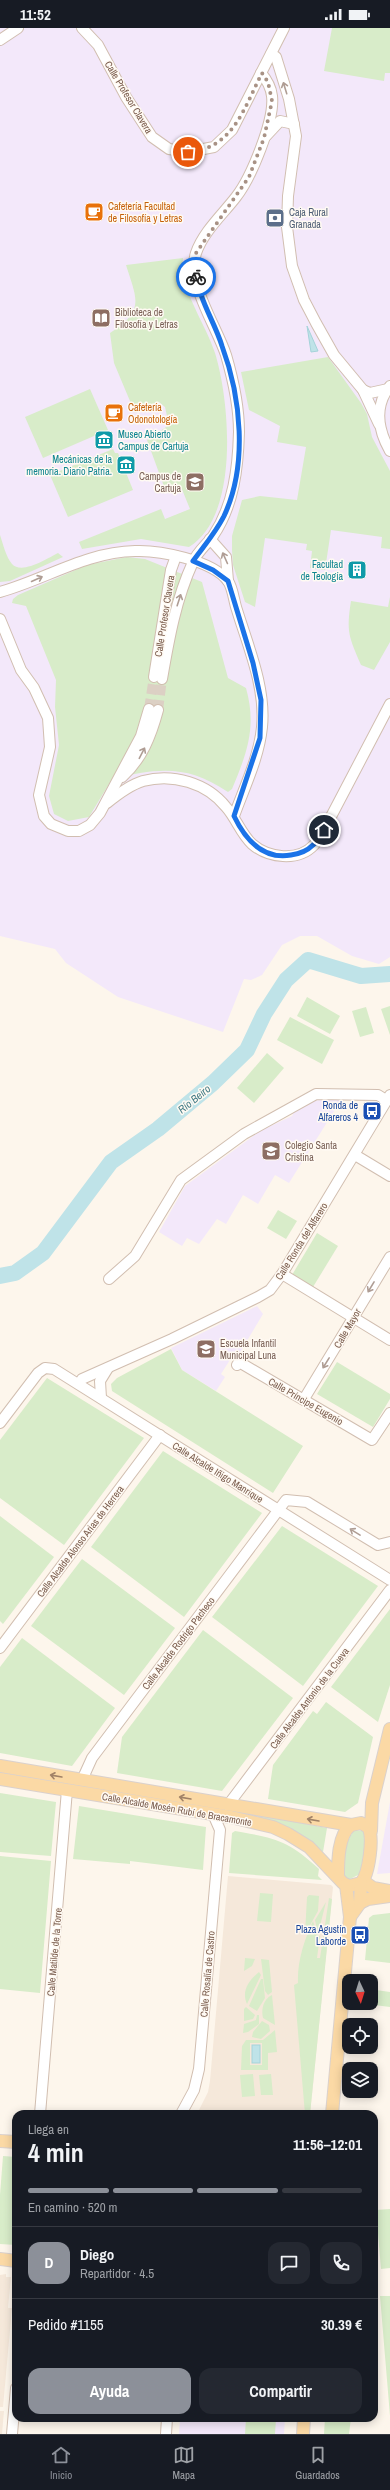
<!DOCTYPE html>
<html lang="es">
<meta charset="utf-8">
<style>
:root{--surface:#171b24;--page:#242831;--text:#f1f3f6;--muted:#9ea1a6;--line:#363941;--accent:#8c9099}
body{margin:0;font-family:"Archivo Narrow",sans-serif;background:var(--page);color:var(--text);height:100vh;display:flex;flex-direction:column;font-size:15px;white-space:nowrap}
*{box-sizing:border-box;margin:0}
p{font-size:13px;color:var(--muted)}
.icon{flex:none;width:22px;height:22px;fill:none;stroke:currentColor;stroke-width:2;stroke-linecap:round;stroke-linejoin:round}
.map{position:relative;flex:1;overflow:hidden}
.sheet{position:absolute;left:12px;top:2082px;width:366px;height:312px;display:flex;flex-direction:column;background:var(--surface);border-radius:12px;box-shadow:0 2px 10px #0003}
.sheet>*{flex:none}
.needle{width:26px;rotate:176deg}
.tools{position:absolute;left:342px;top:1946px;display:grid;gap:8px}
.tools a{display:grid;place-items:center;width:36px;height:36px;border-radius:8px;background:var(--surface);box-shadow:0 2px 10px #0003;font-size:20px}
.pin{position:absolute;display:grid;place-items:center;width:34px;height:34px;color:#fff;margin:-17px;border:2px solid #fff;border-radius:50%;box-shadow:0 1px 4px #0007}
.courier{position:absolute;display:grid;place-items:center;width:40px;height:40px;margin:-20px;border:3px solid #1a73e8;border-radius:50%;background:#fff;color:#222;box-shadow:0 1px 5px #0007}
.headline em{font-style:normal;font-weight:700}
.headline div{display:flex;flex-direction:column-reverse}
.headline{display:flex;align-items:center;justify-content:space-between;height:68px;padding:0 16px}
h1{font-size:26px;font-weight:700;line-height:30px}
.bar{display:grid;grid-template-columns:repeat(4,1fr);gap:6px 4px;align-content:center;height:48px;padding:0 16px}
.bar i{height:5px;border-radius:3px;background:var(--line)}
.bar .selected{background:var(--accent)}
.bar p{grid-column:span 4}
.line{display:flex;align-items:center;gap:10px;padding:0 16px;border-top:1px solid var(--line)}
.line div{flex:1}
.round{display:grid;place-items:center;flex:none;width:42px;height:42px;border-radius:12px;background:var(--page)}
.primary-button{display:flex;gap:8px;margin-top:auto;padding:8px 16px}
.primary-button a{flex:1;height:46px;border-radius:12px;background:var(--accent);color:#fff;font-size:16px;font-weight:700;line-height:46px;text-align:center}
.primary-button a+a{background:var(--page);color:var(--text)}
.status{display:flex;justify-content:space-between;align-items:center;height:28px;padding:0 20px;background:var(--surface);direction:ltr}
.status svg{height:11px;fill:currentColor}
.tabs{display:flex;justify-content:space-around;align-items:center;height:56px;border-top:1px solid var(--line);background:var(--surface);font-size:11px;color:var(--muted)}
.tabs a{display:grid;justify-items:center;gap:2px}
.tabs .selected{color:var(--accent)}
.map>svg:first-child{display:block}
.residential{fill:#f5e8da}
.education{fill:#f3e8fa}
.green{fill:#d8ecc9;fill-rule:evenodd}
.water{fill:#bfe3e8;stroke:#a5d3da}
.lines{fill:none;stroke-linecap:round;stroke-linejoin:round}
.river{stroke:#bfe3e8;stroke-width:16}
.minor-tunnel{stroke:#dcd0c4;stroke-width:10;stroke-dasharray:10 5;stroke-linecap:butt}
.minor-casing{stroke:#d1beb0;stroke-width:12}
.major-casing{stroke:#dad1cd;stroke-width:14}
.minor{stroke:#fff;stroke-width:10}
.major{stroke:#fbd9a5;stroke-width:12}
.oneway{stroke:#af9d94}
.oneway2{stroke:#a18267}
.done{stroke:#a89285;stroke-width:4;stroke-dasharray:0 7.2}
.route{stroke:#1a73e8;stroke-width:5}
.labels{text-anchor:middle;stroke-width:3;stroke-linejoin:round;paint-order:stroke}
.street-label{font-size:10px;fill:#7a5c4d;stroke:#fffaf3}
.food-label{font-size:10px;fill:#c56008;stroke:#fffaf3;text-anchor:start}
.service-label{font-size:10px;fill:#4e5e75;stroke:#fffaf3;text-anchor:start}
.education-label{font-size:10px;fill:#785e54;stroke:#fffaf3;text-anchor:start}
.culture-label{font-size:10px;fill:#0d838f;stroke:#fffaf3;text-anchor:end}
.transit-label{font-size:10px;fill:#164399;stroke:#fffaf3;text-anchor:end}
.water-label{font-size:11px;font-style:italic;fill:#437c86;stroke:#fffaf3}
</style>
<div class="status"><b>11:52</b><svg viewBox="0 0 49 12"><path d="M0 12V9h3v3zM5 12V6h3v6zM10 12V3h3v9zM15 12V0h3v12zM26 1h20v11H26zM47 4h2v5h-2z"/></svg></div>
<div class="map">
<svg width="390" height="2406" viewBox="0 0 390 2406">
<rect width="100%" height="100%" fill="#fdf6ec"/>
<g class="residential">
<path d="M 228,1848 L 331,1857 L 333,1859 L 310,2086 L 197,2086 L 208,2064 L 210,2053 Z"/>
<path d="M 6,2246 L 6,2249 L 11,2249 L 8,2280 L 12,2280 L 3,2379 L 0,2379 L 0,2247 Z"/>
<path d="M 0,2383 L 4,2383 L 2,2406 L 0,2406 Z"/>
</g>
<g class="education">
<path d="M 0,0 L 390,0 L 390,929 L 379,936 L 352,928 L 317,908 L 300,908 L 282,917 L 262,947 L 251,952 L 244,951 L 223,1004 L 118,969 L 66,935 L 55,921 L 0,908 Z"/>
<path d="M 335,1070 L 341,1072 L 289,1155 L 275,1147 L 258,1176 L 243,1167 L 226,1196 L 217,1191 L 199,1216 L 187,1210 L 182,1218 L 159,1204 L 185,1158 L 260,1103 L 292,1088 L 294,1084 L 313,1073 Z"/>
<path d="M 257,1278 L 263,1286 L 239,1326 L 235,1324 L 221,1346 L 225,1349 L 216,1363 L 182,1342 L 171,1320 Z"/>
<path d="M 390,1774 L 390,1845 L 377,1846 Z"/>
<path d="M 180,2390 L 285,2390 L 284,2406 L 179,2406 Z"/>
</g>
<g class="green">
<path d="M 332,0 L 390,0 L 390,45 L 385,45 L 384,53 L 324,43 Z"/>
<path d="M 183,230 C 180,263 205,294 215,325 C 230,373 240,488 189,519 L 141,511 L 82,521 L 79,514 L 161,481 L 165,491 L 190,481 L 181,459 L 166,464 L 147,412 L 169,397 L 165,379 L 159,374 L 135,385 L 114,335 L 110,305 C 145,282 137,272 126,237 Z"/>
<path d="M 328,329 L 361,375 L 367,386 L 372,409 L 390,443 L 390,521 L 381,520 L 382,509 L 331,502 L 325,542 L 310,540 L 312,523 L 306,522 L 307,516 L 265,510 L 255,579 L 245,574 L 233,537 L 232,522 L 232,508 L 242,472 L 260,468 L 297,472 L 306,419 L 277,414 L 280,398 L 249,382 L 241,344 Z"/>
<path d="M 90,361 L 108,402 L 43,430 L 25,389 Z"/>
<path d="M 113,421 L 115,425 L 118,425 L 133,462 L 68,489 L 50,447 Z"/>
<path d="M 0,507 C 3,516 6,529 12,536 C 22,547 48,530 58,525 L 63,529 L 10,553 L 0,554 Z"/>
<path d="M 127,529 L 145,531 L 202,554 L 228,650 L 246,660 C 257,699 247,725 232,761 L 228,764 C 187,736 158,740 112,751 L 89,789 L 68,793 L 54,786 L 49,768 L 59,717 L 55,679 L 56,652 L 26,578 L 12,575 L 13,571 L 18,567 L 87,537 Z"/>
<path d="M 390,569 L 390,614 L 374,642 L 361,637 C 349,609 346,604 351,573 L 388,579 Z"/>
<path d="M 307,969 L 340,988 L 330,1006 L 297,988 Z"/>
<path d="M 390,978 L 390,1007 L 381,981 Z"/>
<path d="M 366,979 L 374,1005 L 360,1009 L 352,983 Z"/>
<path d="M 290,989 L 334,1012 L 322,1036 L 277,1012 Z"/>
<path d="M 267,1025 L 284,1040 L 254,1075 L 237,1060 Z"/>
<path d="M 278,1182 L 297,1193 L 286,1211 L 267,1200 Z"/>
<path d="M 317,1205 L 338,1218 L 313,1259 L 292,1247 Z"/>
<path d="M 171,1321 L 182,1342 L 303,1418 L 273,1465 L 112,1363 L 111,1356 L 117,1350 Z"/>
<path d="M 337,1334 L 390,1366 L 390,1371 L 373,1399 L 317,1366 Z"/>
<path d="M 47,1350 L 144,1410 L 64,1517 L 0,1470 L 0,1412 Z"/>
<path d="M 163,1423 L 262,1485 L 184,1589 L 91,1519 Z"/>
<path d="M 0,1488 L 54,1529 L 3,1596 L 0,1593 Z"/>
<path d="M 282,1498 L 378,1558 L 303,1658 L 212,1589 Z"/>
<path d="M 82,1531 L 175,1600 L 124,1667 L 31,1598 Z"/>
<path d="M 390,1581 L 390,1657 L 378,1694 L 331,1659 Z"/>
<path d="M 203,1602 L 293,1670 L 222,1763 L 117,1745 L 122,1709 Z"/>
<path d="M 22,1610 L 115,1680 L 72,1738 L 0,1725 L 0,1639 Z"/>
<path d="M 326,1674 L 373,1709 L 358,1775 L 345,1784 L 268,1771 L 273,1737 L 313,1683 L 317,1686 Z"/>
<path d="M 0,1765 L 56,1774 L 51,1828 L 0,1824 Z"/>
<path d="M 79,1778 L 206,1799 L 203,1842 L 130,1833 L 130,1836 L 73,1831 Z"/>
<path d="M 258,1787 L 327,1800 L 323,1824 L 288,1799 L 258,1790 Z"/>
<path d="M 355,1802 L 363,1803 L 366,1811 L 360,1846 L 350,1851 L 346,1850 C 340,1841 346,1809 355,1802 Z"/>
<path d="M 235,1803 C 275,1810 288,1812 319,1841 L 318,1848 L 322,1852 L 229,1845 L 232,1805 Z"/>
<path d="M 0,1828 L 51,1833 L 40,1965 L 0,1961 Z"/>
<path d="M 260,1865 L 273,1866 L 271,1894 L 257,1893 Z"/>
<path d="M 309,1867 L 319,1868 L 318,1883 L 305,1906 L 307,1869 Z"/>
<path d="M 329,1870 L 332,1871 L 310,2086 L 305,2086 L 294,1957 L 298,1955 C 297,1935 304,1912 313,1893 L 318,1908 L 320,1908 L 317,1930 L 320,1930 Z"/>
<path d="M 326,1874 L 318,1906 L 315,1892 Z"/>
<path d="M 390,1885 L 390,1935 L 365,1932 L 369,1890 L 373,1887 Z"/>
<path d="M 245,1930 L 255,1931 L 252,1938 L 244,1943 Z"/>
<path d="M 261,1931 L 269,1932 L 272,1964 L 268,1967 L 265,1963 Z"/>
<path d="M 259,1944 L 261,1947 L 247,1976 C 241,1963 249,1952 259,1944 Z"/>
<path d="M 261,1951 L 263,1951 L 265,1970 L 257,1983 L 249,1978 Z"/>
<path d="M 376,1962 L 390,1964 L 390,1979 L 374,1977 Z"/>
<path d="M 272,1967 L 275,1997 L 263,1990 C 261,1982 263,1971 272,1967 Z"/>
<path d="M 246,1979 L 255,1987 L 253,1991 L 244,1993 L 244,1981 Z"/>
<path d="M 257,1987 L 259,1987 L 259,1996 L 248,2004 L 243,2005 L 244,1996 L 256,1992 Z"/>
<path d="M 262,1993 L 269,1997 L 270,2003 L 261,2011 L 252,2009 L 253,2004 Z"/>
<path d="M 275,2002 L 277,2024 L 268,2025 L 268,2042 L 241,2042 L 242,2018 L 246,2012 L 263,2012 ZM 250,2015 L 262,2015 L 262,2037 L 250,2037 Z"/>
<path d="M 253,2046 L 255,2068 L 242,2069 L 240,2047 Z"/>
<path d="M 271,2046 L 273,2067 L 261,2067 L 259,2047 Z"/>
<path d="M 3,2128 L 16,2129 L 16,2217 L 0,2216 L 0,2167 Z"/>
<path d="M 390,2181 L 390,2240 L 381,2241 L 376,2182 Z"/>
<path d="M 380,2268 L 390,2268 L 390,2388 Z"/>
<path d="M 246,2390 L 276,2391 L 275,2406 L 245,2406 Z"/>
<path d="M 325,2390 L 351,2390 L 349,2406 L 324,2406 Z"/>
</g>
<g class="water">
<path d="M 307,298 L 318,323 L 311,324 Z"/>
<rect x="252" y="2017" width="8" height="18"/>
</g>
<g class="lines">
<path class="river" d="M 0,1248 L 15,1245 L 43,1225 L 111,1134 L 158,1101 L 213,1055 L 247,1022 L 264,986 L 286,952 L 308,932 L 361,948 L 390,946"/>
<g class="minor-tunnel">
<path d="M 149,681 L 154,649"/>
<path d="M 158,682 L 162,651"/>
</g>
<defs>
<g id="minor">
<path d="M 82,0 L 98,17 L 126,69 L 152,109 L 169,121 L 188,124 L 214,119 L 232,102 L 284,0"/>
<path d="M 0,12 L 18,0"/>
<path d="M 271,26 L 276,29 L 289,71 L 296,108 L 288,168 L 287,199 L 292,238 L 304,272 L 316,295 L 334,327 L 363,362 L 379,396"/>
<path d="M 266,108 L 280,93 L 294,96"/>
<path d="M 390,358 C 374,378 378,402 390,423"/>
<path d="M 363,362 L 370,365 L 388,361"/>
<path d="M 210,511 L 226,529 L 228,553"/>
<path d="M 0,564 C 46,551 86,524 135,523 C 159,522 212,532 228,553 C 233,560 234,574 237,582 C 248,618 266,660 262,699 C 259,730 244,760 234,788"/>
<path d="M 0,591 L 21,642 L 34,660 L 48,690 L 50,719 L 39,767 L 44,788 L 51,796 L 68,803 L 79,803 L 90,797 L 100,785 L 141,708 L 149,681"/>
<path d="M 154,649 L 171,542 L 176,528"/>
<path d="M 162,651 C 169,610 176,571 193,534 C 197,524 207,516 213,508 C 234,477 238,440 239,404 C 239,380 233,351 226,327 C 217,299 186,254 196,225 C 203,204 223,186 236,169 C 251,150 275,92 272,68 C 271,59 267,52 261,45"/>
<path d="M 122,749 C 142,731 151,708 158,682"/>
<path d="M 107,775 C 118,766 130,757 143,753 C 173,745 207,755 226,779 C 236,790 241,806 252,816 C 268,830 298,834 314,817 C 318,813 321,807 324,802 L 390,676"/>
<path d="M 355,1127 L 390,1148"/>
<path d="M 282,1246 L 390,1312"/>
<path d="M 109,1251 L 135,1228 L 181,1152 L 244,1106 L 316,1066 L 378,1067 L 386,1072"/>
<path d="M 237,1337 L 239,1334 L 372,1412 L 390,1385"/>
<path d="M 79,1356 L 82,1351 L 172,1311 L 258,1269 L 270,1262 L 282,1246 L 390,1067"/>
<path d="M 101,1370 L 100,1353 L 108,1340"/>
<path d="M 304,1371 L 390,1229"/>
<path d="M 0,1395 L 38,1345 L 45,1340 L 54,1341 L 390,1552"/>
<path d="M 0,1620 L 160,1407"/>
<path d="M 82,1752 L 92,1730 L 286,1472 L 307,1474 L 378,1517 L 390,1514"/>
<path d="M 228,1777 L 390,1562"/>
<path d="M 40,2086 L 67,1762"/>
<path d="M 181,2086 L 194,2062 L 199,2041 L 220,1802 L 213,1786"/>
<path d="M 12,2406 L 16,2360"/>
<path d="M 166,2406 L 167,2390"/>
</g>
<g id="major">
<path d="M 0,1738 L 351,1797"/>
<path d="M 0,1751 L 231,1789 L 273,1799 L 288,1806 L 309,1819 L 343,1855 L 349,1858 L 361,1855 C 369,1846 374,1809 368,1799 L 361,1795 L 351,1797 C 338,1807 338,1833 338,1848"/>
<path d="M 371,1803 L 372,1775 L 390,1701"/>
<path d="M 363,1853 L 373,1860 L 390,1863"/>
<path d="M 360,1875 L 368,1871 L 390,1868"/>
<path d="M 350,1889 L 360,1875 L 361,1855"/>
<path d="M 332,2086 L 350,1889 L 346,1857"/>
<path d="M 0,2113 L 16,2114"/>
<path d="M 0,2231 L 16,2233"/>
<path d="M 303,2406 L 304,2390"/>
</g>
</defs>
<use href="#minor" class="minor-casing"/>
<use href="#major" class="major-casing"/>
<use href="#minor" class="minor"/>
<use href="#major" class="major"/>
</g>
<defs><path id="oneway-shaft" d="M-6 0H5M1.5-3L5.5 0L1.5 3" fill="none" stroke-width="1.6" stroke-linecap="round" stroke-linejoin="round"/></defs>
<g class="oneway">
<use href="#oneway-shaft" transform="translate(285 60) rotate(-107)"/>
<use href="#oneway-shaft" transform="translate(225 530) rotate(-114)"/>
<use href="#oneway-shaft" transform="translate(37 551) rotate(-24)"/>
<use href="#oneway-shaft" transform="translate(179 572) rotate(-72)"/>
<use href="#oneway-shaft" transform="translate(142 725) rotate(-63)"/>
<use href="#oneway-shaft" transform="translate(371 1259) rotate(121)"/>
<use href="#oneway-shaft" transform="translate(326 1335) rotate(122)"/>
<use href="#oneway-shaft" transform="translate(355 1504) rotate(-148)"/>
</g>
<g class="oneway2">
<use href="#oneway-shaft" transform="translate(56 1748) rotate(-170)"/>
<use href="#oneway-shaft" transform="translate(185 1770) rotate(-170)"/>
<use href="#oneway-shaft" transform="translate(313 1792) rotate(-170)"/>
</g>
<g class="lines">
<path class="done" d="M 188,124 C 233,121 244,80 262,45 L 268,54 L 272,73 L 264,110 L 249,149 L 196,225 L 196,249"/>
<path class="route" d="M 196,249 C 200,273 215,295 222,318 C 241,369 248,437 224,488 C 216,504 204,518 193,533 L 213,542 L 228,553 L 253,635 L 261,672 L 260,710 L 234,788 C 245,811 262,832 291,827 C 299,826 307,823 313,817 C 318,813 321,807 324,802"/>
</g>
<defs>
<symbol id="cafe-square" viewBox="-11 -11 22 22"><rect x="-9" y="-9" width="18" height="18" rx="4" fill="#e8710a" stroke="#fffaf3"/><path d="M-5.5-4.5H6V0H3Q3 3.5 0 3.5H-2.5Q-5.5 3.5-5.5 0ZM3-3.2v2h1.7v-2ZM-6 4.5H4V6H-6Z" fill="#fff"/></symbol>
<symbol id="bank-square" viewBox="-11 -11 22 22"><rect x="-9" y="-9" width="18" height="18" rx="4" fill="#5c6f8a" stroke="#fffaf3"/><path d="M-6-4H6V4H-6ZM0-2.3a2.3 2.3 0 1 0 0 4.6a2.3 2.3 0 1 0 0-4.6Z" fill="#fff"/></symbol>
<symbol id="library-square" viewBox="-11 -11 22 22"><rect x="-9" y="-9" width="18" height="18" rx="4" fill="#8d6e63" stroke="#fffaf3"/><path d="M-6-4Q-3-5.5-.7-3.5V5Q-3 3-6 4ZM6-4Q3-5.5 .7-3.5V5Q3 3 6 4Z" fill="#fff"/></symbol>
<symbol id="museum-square" viewBox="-11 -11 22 22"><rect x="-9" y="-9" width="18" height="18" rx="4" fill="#0f9aa8" stroke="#fffaf3"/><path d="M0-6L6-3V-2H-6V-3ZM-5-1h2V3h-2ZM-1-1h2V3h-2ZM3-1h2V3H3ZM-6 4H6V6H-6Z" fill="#fff"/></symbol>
<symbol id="university-square" viewBox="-11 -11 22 22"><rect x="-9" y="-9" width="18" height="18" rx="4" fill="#8d6e63" stroke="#fffaf3"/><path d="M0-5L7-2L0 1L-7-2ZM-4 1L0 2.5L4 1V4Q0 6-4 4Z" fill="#fff"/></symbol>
<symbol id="building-square" viewBox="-11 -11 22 22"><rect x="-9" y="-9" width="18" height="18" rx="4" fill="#0f9aa8" stroke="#fffaf3"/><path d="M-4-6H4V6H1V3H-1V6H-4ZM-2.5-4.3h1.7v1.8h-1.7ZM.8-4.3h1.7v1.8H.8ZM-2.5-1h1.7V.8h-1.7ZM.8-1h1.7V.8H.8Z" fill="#fff"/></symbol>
<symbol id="bus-square" viewBox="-11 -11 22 22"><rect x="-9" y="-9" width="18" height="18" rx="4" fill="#1a4fb4" stroke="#fffaf3"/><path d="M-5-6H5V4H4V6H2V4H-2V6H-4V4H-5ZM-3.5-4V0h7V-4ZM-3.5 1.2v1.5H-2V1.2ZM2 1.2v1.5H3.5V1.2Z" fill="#fff"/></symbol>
<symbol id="school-square" viewBox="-11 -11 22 22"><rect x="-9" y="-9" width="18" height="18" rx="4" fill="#8d6e63" stroke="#fffaf3"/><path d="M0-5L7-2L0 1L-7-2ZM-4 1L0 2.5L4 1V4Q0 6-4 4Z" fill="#fff"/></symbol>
</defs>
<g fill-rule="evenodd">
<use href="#cafe-square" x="83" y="173" width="22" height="22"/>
<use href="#bank-square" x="264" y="179" width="22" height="22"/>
<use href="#library-square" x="90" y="279" width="22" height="22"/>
<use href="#cafe-square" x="103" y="374" width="22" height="22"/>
<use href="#museum-square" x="93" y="401" width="22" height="22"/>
<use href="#museum-square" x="115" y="426" width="22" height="22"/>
<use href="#university-square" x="184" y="443" width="22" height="22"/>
<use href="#building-square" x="346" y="531" width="22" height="22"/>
<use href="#bus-square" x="361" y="1072" width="22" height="22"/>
<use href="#school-square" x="260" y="1112" width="22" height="22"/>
<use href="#school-square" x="195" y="1310" width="22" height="22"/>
<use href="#bus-square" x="349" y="1896" width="22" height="22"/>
</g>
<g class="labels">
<g class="street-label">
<text transform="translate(129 69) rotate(59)" y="4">Calle Profesor Clavera</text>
<text transform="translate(164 588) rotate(-81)" y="4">Calle Profesor Clavera</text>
<text transform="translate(301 1213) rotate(-58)" y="4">Calle Ronda del Alfarero</text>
<text transform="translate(347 1300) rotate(-60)" y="4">Calle Mayor</text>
<text transform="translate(306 1373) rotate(30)" y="4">Calle Príncipe Eugenio</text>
<text transform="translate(218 1444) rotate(32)" y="4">Calle Alcalde Iñigo Manrique</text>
<text transform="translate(80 1513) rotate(-53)" y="4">Calle Alcalde Alonso Arias de Herrera</text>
<text transform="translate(178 1615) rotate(-53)" y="4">Calle Alcalde Rodrigo Pacheco</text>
<text transform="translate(309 1670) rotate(-53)" y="4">Calle Alcalde Antonio de la Cueva</text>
<text transform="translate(177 1781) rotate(10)" y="4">Calle Alcalde Mosén Rubí de Bracamonte</text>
<text transform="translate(54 1924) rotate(-85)" y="4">Calle Matilde de la Torre</text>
<text transform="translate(207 1946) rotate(-85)" y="4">Calle Rosalía de Castro</text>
</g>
<g class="food-label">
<text x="108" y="182">Cafetería Facultad<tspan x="108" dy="12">de Filosofía y Letras</tspan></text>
<text x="128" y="383">Cafetería<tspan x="128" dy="12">Odonotología</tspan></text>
</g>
<g class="service-label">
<text x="289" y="188">Caja Rural<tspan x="289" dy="12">Granada</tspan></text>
</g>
<g class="education-label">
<text x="115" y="288">Biblioteca de<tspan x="115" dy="12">Filosofía y Letras</tspan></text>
<text x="181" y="452" text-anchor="end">Campus de<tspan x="181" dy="12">Cartuja</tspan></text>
<text x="285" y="1121">Colegio Santa<tspan x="285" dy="12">Cristina</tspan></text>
<text x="220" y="1319">Escuela Infantil<tspan x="220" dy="12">Municipal Luna</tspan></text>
</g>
<g class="culture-label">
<text x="118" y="410" text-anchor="start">Museo Abierto<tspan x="118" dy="12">Campus de Cartuja</tspan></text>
<text x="112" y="435">Mecánicas de la<tspan x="112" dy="12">memoria. Diario Patria.</tspan></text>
<text x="343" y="540">Facultad<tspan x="343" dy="12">de Teología</tspan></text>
</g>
<g class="transit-label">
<text x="358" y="1081">Ronda de<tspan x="358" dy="12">Alfareros 4</tspan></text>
<text x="346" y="1905">Plaza Agustín<tspan x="346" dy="12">Laborde</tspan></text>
</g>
<g class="water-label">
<text transform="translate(194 1071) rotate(-39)" y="4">Río Beiro</text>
</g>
</g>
</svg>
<div class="tools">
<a><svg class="needle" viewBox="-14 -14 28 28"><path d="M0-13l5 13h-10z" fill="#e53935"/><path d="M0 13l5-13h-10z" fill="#9ea1a6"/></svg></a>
<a><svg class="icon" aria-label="locate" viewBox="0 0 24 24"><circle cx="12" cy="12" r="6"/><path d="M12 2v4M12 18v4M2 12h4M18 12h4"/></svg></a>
<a><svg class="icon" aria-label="layers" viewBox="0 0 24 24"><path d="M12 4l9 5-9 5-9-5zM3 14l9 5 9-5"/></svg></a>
</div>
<div class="pin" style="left:188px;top:124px;background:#ea580c"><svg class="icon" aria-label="bag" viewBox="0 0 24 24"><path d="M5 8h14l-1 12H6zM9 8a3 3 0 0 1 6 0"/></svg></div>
<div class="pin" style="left:324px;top:802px;background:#1f2937"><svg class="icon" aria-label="home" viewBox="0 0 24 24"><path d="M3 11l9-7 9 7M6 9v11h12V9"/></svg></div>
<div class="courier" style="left:196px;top:249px"><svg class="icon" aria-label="bike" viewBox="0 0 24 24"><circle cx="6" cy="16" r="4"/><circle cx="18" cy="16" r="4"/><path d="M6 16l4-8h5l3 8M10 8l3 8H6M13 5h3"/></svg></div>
<section class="sheet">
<div class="headline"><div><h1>4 min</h1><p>Llega en</p></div><em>11:56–12:01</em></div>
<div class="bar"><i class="selected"></i><i class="selected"></i><i class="selected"></i><i></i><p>En camino · 520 m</p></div>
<div class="line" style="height:72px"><b class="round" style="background:var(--accent);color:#fff">D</b><div><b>Diego</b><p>Repartidor · 4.5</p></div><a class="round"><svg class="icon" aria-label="chat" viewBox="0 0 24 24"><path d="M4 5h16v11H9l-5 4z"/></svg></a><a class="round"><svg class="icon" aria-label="phone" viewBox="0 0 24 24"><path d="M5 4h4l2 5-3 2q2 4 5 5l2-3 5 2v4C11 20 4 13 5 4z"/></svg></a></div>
<div class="line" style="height:52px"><div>Pedido #1155</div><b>30.39 €</b></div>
<div class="primary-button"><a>Ayuda</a><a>Compartir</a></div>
</section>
</div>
<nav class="tabs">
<a class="selected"><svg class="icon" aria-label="home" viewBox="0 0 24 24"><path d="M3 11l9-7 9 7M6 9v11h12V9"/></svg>Inicio</a>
<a><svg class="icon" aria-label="map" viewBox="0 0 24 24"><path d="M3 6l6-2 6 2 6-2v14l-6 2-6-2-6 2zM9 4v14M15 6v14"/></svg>Mapa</a>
<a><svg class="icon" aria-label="saved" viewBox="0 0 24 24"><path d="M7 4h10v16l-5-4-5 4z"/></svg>Guardados</a>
</nav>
